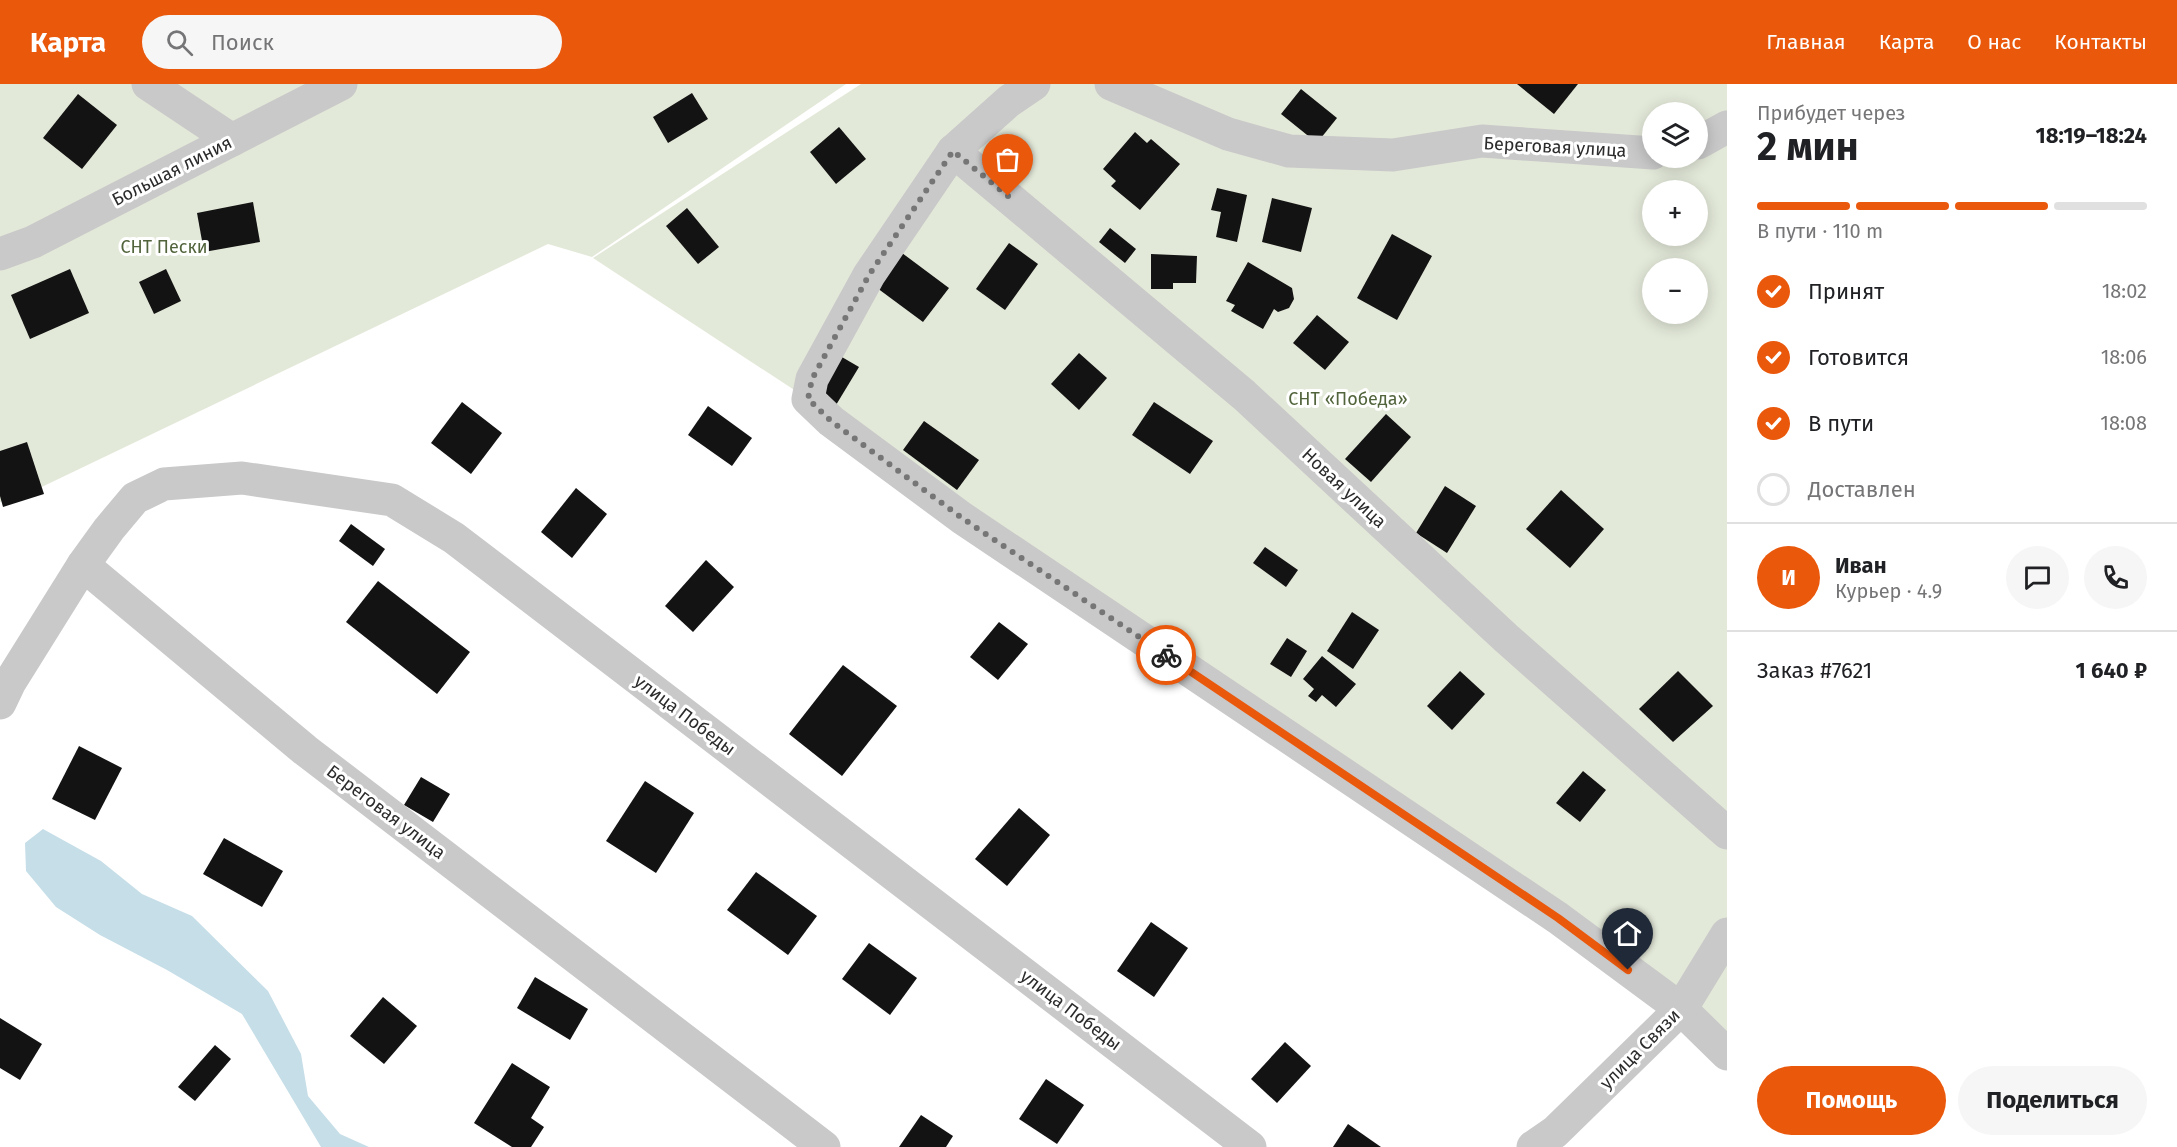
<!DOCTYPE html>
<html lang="ru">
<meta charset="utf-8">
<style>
:root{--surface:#fff;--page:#f6f6f6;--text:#202124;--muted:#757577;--line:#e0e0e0;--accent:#ea580c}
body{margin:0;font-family:"Fira Sans",sans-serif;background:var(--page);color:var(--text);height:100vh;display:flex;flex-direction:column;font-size:22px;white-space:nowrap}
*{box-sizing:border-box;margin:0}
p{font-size:20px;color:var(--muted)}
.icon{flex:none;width:33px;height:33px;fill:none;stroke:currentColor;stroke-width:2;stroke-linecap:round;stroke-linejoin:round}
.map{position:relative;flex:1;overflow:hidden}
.sheet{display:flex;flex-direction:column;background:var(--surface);width:450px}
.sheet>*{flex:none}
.tools{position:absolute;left:1642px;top:18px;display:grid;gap:12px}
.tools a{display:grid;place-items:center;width:66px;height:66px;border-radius:50%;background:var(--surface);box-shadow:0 3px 15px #0003;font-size:30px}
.pin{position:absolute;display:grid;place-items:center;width:51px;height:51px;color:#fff;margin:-62px -26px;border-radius:50% 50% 50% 0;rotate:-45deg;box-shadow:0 0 6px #0007}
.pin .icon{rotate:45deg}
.courier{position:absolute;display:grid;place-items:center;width:60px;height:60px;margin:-30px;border:4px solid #ea580c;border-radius:50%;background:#fff;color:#222;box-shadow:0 2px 8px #0007}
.summary em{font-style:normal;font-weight:700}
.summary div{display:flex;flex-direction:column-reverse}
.summary{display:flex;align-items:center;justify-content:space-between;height:102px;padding:0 30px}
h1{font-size:39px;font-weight:700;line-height:45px}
.bar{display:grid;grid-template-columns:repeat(4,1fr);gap:9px 6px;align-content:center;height:72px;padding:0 30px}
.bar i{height:8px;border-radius:4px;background:var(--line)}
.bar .selected{background:var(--accent)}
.bar p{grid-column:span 4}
.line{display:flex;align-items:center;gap:15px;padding:0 30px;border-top:2px solid var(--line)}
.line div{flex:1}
.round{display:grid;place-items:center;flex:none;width:63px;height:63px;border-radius:32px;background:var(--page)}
ol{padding:0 30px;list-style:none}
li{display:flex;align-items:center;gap:18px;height:66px}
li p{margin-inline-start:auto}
li .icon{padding:6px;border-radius:50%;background:var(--accent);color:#fff;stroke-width:4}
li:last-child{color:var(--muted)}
li i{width:33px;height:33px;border:3px solid var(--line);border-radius:50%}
.button{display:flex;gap:12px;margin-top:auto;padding:12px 30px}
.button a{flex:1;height:69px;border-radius:36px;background:var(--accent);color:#fff;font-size:24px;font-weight:700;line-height:69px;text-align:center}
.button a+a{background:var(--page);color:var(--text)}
header{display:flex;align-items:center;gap:36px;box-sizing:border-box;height:84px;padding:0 30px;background:var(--accent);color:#fff}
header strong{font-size:28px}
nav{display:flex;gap:33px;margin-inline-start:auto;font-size:21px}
.search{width:420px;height:54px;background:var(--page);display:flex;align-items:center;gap:15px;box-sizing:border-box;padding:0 21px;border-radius:33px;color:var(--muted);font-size:22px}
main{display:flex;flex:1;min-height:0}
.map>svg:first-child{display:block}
.green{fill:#e3e9d9;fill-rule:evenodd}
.water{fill:#c6dee8}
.building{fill:#131313}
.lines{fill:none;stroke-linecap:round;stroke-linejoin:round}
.minor{stroke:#c9c9c9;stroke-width:33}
.done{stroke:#767676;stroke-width:6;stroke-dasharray:0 10.8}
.route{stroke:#ea580c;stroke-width:8}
.labels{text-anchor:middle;stroke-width:6;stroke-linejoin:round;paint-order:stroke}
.street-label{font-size:18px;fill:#2c2c2c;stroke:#fff}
.park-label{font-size:18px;fill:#52643c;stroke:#fff}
</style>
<header>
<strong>Карта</strong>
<div class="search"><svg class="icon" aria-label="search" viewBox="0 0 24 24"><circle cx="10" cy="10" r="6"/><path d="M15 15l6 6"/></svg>Поиск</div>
<nav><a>Главная</a><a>Карта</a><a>О нас</a><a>Контакты</a></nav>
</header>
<main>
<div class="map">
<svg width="1727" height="1063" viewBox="0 0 1727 1063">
<rect width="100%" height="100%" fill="#fff"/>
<g class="green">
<path d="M 0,0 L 846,0 L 592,173 L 548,160 L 25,411 L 0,418 Z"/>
<path d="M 861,0 L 1727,0 L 1727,970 L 808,315 L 593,174 ZM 1653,28 L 1698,28 L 1698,74 L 1653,74 ZM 1653,106 L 1698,106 L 1698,152 L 1653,152 ZM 1653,184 L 1698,184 L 1698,230 L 1653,230 Z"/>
</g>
<path class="water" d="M 43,745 L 101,777 L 142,810 L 192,832 L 268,907 L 301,970 L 308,1012 L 340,1050 L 369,1063 L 321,1063 L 242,930 L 167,886 L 100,851 L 56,823 L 26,787 L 25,759 Z"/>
<g class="building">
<path d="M 1517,0 L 1578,0 L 1554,30 Z"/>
<path d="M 1301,5 L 1337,34 L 1317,59 L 1281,30 Z"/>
<path d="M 692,9 L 708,35 L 668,59 L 653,33 Z"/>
<path d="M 78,10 L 117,41 L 82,85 L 43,54 Z"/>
<path d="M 839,43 L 866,75 L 836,100 L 810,68 Z"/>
<path d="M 1135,48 L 1147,59 L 1151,55 L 1180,80 L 1140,126 L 1111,102 L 1116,97 L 1103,85 Z"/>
<path d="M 1217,104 L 1247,111 L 1237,158 L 1216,153 L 1221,128 L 1211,126 Z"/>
<path d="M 1272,114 L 1312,124 L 1301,168 L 1262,158 Z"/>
<path d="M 253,118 L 260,158 L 204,168 L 197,129 Z"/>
<path d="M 687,124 L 719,163 L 698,180 L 666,142 Z"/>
<path d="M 1110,144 L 1136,165 L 1125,179 L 1099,158 Z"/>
<path d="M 1392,150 L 1432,172 L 1397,236 L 1357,214 Z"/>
<path d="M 1009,159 L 1038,180 L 1005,226 L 976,205 Z"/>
<path d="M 898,166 L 949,204 L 923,238 L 873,201 Z"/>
<path d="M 1151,170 L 1197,172 L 1196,199 L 1173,199 L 1173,205 L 1151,205 Z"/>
<path d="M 1248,178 L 1292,204 L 1294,215 L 1289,224 L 1278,228 L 1274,225 L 1263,245 L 1231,227 L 1235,221 L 1226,217 Z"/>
<path d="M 70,185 L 89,229 L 30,255 L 11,211 Z"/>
<path d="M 166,185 L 181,217 L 154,230 L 139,198 Z"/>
<path d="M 1317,231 L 1349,258 L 1325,286 L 1293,259 Z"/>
<path d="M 835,269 L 859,283 L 833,326 L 810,312 Z"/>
<path d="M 1079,269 L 1107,294 L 1079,326 L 1051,300 Z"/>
<path d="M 462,318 L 502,349 L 471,390 L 431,359 Z"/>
<path d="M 1154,318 L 1213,357 L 1190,390 L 1132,351 Z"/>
<path d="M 708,322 L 752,354 L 732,382 L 688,351 Z"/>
<path d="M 1386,330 L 1411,353 L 1371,398 L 1345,375 Z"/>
<path d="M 924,337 L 979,376 L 957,406 L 903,366 Z"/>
<path d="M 27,358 L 44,410 L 3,423 L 0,412 L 0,367 Z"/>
<path d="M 1445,402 L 1476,422 L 1447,469 L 1416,449 Z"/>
<path d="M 576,404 L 607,430 L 572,474 L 541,448 Z"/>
<path d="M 1561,406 L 1604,445 L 1570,484 L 1526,445 Z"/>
<path d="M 351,440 L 385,465 L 373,482 L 339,457 Z"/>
<path d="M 1265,463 L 1298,486 L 1286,503 L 1253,479 Z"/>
<path d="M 706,476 L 734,503 L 693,548 L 665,522 Z"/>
<path d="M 378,497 L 470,568 L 437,610 L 346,538 Z"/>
<path d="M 1352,528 L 1379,546 L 1353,585 L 1327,567 Z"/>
<path d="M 999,538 L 1028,560 L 998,596 L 970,573 Z"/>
<path d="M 1287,554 L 1307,567 L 1291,593 L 1270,580 Z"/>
<path d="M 1322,572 L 1356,600 L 1336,623 L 1322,611 L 1316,618 L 1308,612 L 1314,605 L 1303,595 Z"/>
<path d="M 843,581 L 897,622 L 842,692 L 789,650 Z"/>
<path d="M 1460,587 L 1485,610 L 1452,646 L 1427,622 Z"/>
<path d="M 1678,587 L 1713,622 L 1673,658 L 1639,625 Z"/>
<path d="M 79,662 L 122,684 L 95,736 L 52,715 Z"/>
<path d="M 1583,687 L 1606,706 L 1580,738 L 1556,719 Z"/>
<path d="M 421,693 L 450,710 L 433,738 L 404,721 Z"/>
<path d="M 645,697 L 694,729 L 656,789 L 606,757 Z"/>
<path d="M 1019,724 L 1050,751 L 1007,802 L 975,775 Z"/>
<path d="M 224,754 L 283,787 L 262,823 L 203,790 Z"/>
<path d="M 756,788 L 817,832 L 788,871 L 727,826 Z"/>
<path d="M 1151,838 L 1188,864 L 1154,913 L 1117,887 Z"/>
<path d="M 869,859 L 917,894 L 890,931 L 842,895 Z"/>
<path d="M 535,893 L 588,925 L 570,956 L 517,924 Z"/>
<path d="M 383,913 L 417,942 L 384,980 L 350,952 Z"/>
<path d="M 0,934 L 42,960 L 20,996 L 0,984 Z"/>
<path d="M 1285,958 L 1311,982 L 1277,1019 L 1251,995 Z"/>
<path d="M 215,961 L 231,975 L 195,1017 L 178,1003 Z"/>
<path d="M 512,979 L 550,1003 L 531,1034 L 544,1043 L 531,1063 L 512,1063 L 474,1039 Z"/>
<path d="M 1046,995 L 1084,1021 L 1057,1060 L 1019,1035 Z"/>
<path d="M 921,1031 L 953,1052 L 946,1063 L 899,1063 Z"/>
<path d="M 1348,1040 L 1381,1063 L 1333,1063 Z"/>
</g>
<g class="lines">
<g class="minor">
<path d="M 148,0 L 232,56"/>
<path d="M 1034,0 L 1009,17 L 953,67 L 869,191 L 812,295 L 808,315 L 831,337 L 962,434 L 1558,834 L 1681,925 L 1727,970"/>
<path d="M 1111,0 L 1228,50 L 1289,67 L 1393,71 L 1482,57 L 1653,69"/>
<path d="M 1698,59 L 1727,43"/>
<path d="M 953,67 L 1244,311 L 1506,554 L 1727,749"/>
<path d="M 0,170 L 33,158 L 341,0"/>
<path d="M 83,481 L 305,666 L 824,1063"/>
<path d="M 0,619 L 10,598 L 83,481 L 109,445 L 135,414 L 164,400 L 242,394 L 392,416 L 454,454 L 1250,1063"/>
<path d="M 1533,1063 L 1555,1048 L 1681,925 L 1727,850"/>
</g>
</g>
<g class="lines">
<path class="done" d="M 1008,112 L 953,67 L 869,191 L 812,295 L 808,315 L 831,337 L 962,434 L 1166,571"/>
<path class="route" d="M 1166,571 L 1558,834 L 1628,886"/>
</g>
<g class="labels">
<g class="street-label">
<text transform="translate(1555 63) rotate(3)" y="6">Береговая улица</text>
<text transform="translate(172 87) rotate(-27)" y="6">Большая линия</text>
<text transform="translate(1344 404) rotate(43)" y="6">Новая улица</text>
<text transform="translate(685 631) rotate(37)" y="6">улица Победы</text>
<text transform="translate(386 728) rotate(37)" y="6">Береговая улица</text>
<text transform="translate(1071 926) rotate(37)" y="6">улица Победы</text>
<text transform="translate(1640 965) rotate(-45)" y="6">улица Связи</text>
</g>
<g class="park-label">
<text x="164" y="169">СНТ Пески</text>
<text x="1348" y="321">СНТ «Победа»</text>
</g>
</g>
</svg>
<div class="tools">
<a><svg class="icon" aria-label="layers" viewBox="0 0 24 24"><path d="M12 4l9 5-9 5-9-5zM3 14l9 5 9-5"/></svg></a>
<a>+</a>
<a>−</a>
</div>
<div class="pin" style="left:1008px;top:112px;background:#ea580c"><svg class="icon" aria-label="bag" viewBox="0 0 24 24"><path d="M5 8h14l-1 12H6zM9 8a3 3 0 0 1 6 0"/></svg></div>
<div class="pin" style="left:1628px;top:886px;background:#1f2937"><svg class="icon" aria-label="home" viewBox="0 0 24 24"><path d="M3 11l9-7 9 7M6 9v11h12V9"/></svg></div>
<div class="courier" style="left:1166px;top:571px"><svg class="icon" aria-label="bike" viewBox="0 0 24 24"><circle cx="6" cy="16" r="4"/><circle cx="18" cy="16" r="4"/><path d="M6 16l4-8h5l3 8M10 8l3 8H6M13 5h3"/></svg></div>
</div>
<section class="sheet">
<div class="summary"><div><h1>2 мин</h1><p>Прибудет через</p></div><em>18:19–18:24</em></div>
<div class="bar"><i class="selected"></i><i class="selected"></i><i class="selected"></i><i></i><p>В пути · 110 m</p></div>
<ol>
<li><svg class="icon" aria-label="check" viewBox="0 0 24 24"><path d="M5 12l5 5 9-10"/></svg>Принят<p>18:02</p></li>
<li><svg class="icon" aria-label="check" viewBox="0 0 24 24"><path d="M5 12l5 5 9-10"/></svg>Готовится<p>18:06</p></li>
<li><svg class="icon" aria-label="check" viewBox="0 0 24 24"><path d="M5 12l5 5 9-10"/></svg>В пути<p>18:08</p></li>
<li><i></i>Доставлен</li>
</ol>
<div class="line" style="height:108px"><b class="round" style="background:var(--accent);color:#fff">И</b><div><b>Иван</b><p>Курьер · 4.9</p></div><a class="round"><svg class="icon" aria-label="chat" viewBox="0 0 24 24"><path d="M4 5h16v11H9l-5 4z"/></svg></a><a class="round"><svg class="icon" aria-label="phone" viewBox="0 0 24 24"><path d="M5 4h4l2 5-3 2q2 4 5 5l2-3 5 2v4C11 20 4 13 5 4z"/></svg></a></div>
<div class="line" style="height:78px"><div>Заказ #7621</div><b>1 640 ₽</b></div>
<div class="button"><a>Помощь</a><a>Поделиться</a></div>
</section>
</main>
